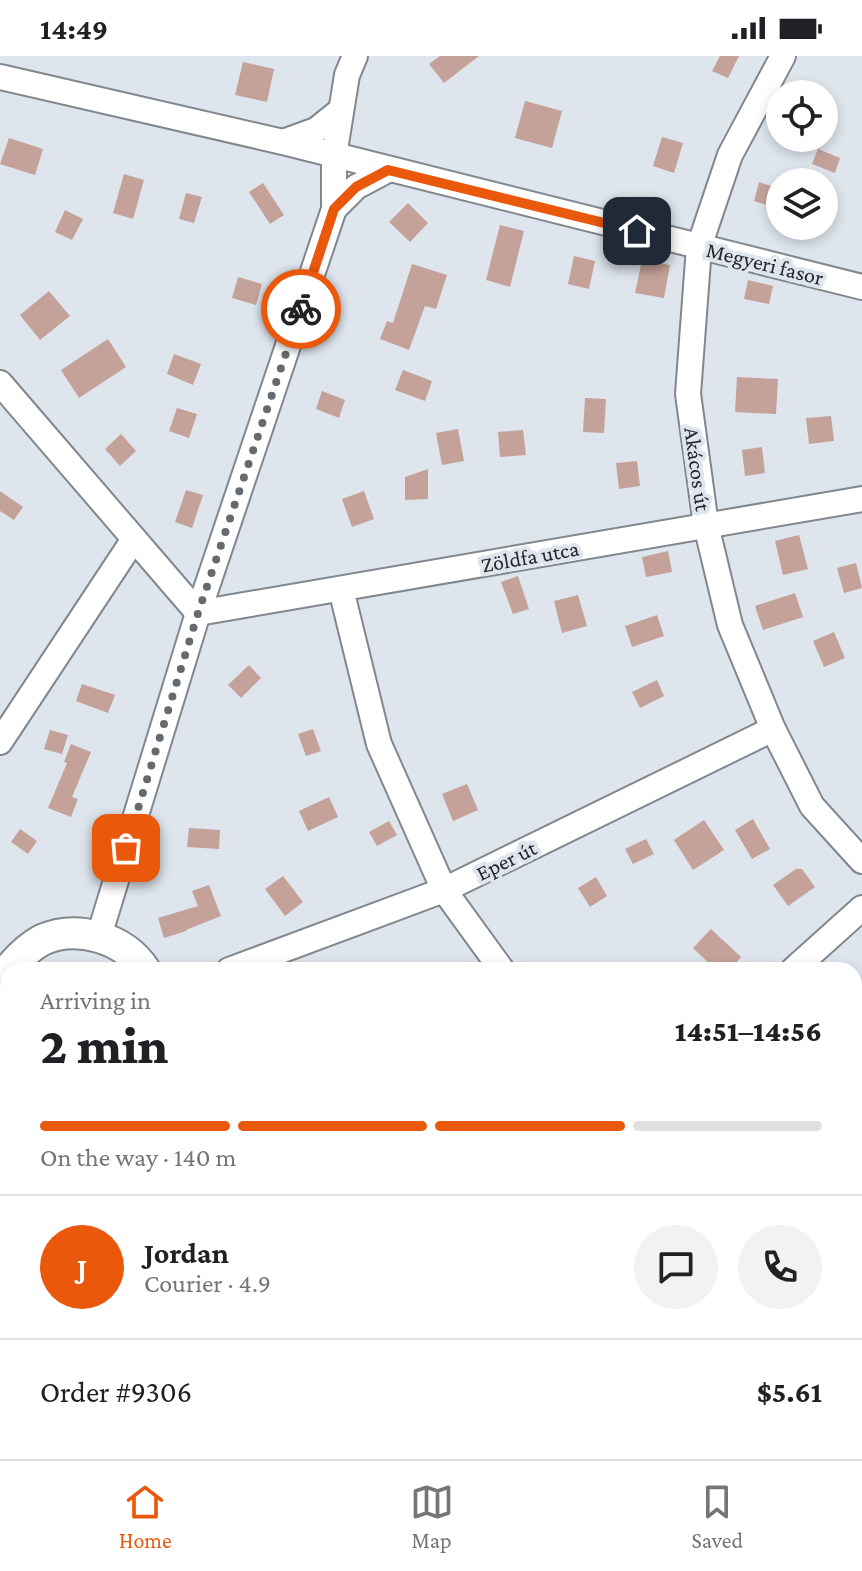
<!DOCTYPE html>
<meta charset="utf-8">
<style>
:root{--surface:#fff;--page:#f2f2f2;--text:#202124;--muted:#757577;--line:#e0e0e0;--accent:#ea580c}
body{margin:0;font-family:"Crimson Pro",serif;background:var(--page);color:var(--text);height:100vh;display:flex;flex-direction:column;font-size:30px;white-space:nowrap}
*{box-sizing:border-box;margin:0}
p{font-size:26px;color:var(--muted)}
.icon{flex:none;width:44px;height:44px;fill:none;stroke:currentColor;stroke-width:2;stroke-linecap:round;stroke-linejoin:round}
.map{position:relative;flex:1;overflow:hidden}
.side{position:absolute;left:0px;top:906px;width:862px;height:498px;display:flex;flex-direction:column;background:var(--surface);border-radius:24px 24px 0 0;box-shadow:0 4px 12px #0003}
.side>*{flex:none}
.buttons{position:absolute;left:766px;top:24px;display:grid;gap:16px}
.buttons a{display:grid;place-items:center;width:72px;height:72px;border-radius:50%;background:var(--surface);box-shadow:0 4px 12px #0003;font-size:40px}
.pin{position:absolute;display:grid;place-items:center;width:68px;height:68px;color:#fff;margin:-34px;border-radius:16px;box-shadow:0 4px 12px #0006}
.courier{position:absolute;display:grid;place-items:center;width:80px;height:80px;margin:-40px;border:6px solid #ea580c;border-radius:50%;background:#fff;color:#222;box-shadow:0 2px 10px #0007}
.overview em{font-style:normal;font-weight:800}
.overview div{display:flex;flex-direction:column-reverse}
.overview{display:flex;align-items:center;justify-content:space-between;height:136px;padding:0 40px}
h1{font-size:52px;font-weight:800;line-height:60px}
.bar{display:grid;grid-template-columns:repeat(4,1fr);gap:12px 8px;align-content:center;height:96px;padding:0 40px}
.bar i{height:10px;border-radius:6px;background:var(--line)}
.bar .active{background:var(--accent)}
.bar p{grid-column:span 4}
.line{display:flex;align-items:center;gap:20px;padding:0 40px;border-top:2px solid var(--line)}
.line div{flex:1}
.round{display:grid;place-items:center;flex:none;width:84px;height:84px;border-radius:42px;background:var(--page)}
.status{display:flex;justify-content:space-between;align-items:center;height:56px;padding:0 40px;background:var(--surface);direction:ltr}
.status svg{height:22px;fill:currentColor}
.tabs{display:flex;justify-content:space-around;align-items:center;height:112px;border-top:2px solid var(--line);background:var(--surface);font-size:22px;color:var(--muted)}
.tabs a{display:grid;justify-items:center;gap:4px}
.tabs .active{color:var(--accent)}
.map>svg:first-child{display:block}
.building{fill:#c4a299}
.lines{fill:none;stroke-linecap:round;stroke-linejoin:round}
.minor-casing{stroke:#80878d;stroke-width:28}
.tertiary-casing{stroke:#80878d;stroke-width:34}
.minor{stroke:#fff;stroke-width:24}
.tertiary{stroke:#fff;stroke-width:30}
.done{stroke:#656a6e;stroke-width:8;stroke-dasharray:0 14.4}
.route{stroke:#ea580c;stroke-width:10}
.labels{text-anchor:middle;stroke-width:8;stroke-linejoin:round;paint-order:stroke}
.street-label{font-size:22px;fill:#242729;stroke:#dee5ed}
</style>
<div class="status"><b>14:49</b><svg viewBox="0 0 49 12"><path d="M0 12V9h3v3zM5 12V6h3v6zM10 12V3h3v9zM15 12V0h3v12zM26 1h20v11H26zM47 4h2v5h-2z"/></svg></div>
<div class="map">
<svg width="862" height="1403" viewBox="0 0 862 1403">
<rect width="100%" height="100%" fill="#dee5ed"/>
<g class="building">
<path d="M 440,0 L 479,0 L 444,27 L 429,8 Z"/>
<path d="M 720,0 L 739,0 L 728,22 L 712,15 Z"/>
<path d="M 243,6 L 274,13 L 267,46 L 235,39 Z"/>
<path d="M 525,45 L 562,55 L 552,92 L 515,82 Z"/>
<path d="M 662,81 L 683,87 L 674,117 L 653,110 Z"/>
<path d="M 9,82 L 43,93 L 35,119 L 0,108 Z"/>
<path d="M 818,93 L 840,102 L 835,117 L 812,108 Z"/>
<path d="M 124,118 L 144,124 L 133,163 L 113,157 Z"/>
<path d="M 759,126 L 780,133 L 780,153 L 754,145 Z"/>
<path d="M 263,127 L 284,159 L 270,168 L 249,136 Z"/>
<path d="M 186,137 L 202,141 L 194,167 L 179,163 Z"/>
<path d="M 408,147 L 428,167 L 410,186 L 389,166 Z"/>
<path d="M 65,154 L 83,163 L 72,184 L 55,176 Z"/>
<path d="M 500,169 L 524,175 L 510,231 L 486,224 Z"/>
<path d="M 574,200 L 595,205 L 589,233 L 568,228 Z"/>
<path d="M 642,204 L 670,209 L 664,242 L 635,237 Z"/>
<path d="M 412,208 L 447,219 L 436,253 L 425,250 L 409,294 L 380,283 L 387,265 L 393,267 Z"/>
<path d="M 238,221 L 262,228 L 256,249 L 232,242 Z"/>
<path d="M 748,224 L 773,230 L 769,248 L 744,243 Z"/>
<path d="M 49,235 L 70,260 L 40,284 L 20,259 Z"/>
<path d="M 108,283 L 126,311 L 79,342 L 61,314 Z"/>
<path d="M 174,298 L 201,308 L 193,329 L 167,318 Z"/>
<path d="M 403,314 L 432,325 L 425,345 L 395,334 Z"/>
<path d="M 737,321 L 778,323 L 776,358 L 735,356 Z"/>
<path d="M 322,335 L 345,344 L 339,362 L 316,353 Z"/>
<path d="M 585,342 L 606,343 L 604,377 L 583,376 Z"/>
<path d="M 177,352 L 197,358 L 189,382 L 169,375 Z"/>
<path d="M 831,360 L 834,385 L 809,388 L 806,362 Z"/>
<path d="M 458,373 L 464,405 L 442,409 L 436,377 Z"/>
<path d="M 523,374 L 526,399 L 500,401 L 498,376 Z"/>
<path d="M 121,378 L 136,395 L 120,410 L 105,393 Z"/>
<path d="M 762,391 L 765,417 L 745,420 L 742,394 Z"/>
<path d="M 637,405 L 640,430 L 619,433 L 616,407 Z"/>
<path d="M 428,413 L 428,443 L 405,444 L 405,421 Z"/>
<path d="M 186,434 L 203,439 L 192,472 L 175,466 Z"/>
<path d="M 0,435 L 23,451 L 14,464 L 0,455 Z"/>
<path d="M 364,435 L 374,463 L 352,471 L 342,443 Z"/>
<path d="M 799,479 L 808,513 L 783,519 L 775,485 Z"/>
<path d="M 668,495 L 672,516 L 646,521 L 642,501 Z"/>
<path d="M 856,507 L 862,532 L 844,537 L 837,512 Z"/>
<path d="M 518,520 L 529,553 L 513,558 L 501,526 Z"/>
<path d="M 795,537 L 803,561 L 763,574 L 755,550 Z"/>
<path d="M 578,539 L 587,570 L 562,577 L 554,545 Z"/>
<path d="M 657,559 L 664,580 L 632,591 L 625,570 Z"/>
<path d="M 834,576 L 845,602 L 824,611 L 813,585 Z"/>
<path d="M 249,609 L 261,622 L 241,642 L 228,629 Z"/>
<path d="M 657,624 L 664,640 L 640,652 L 632,636 Z"/>
<path d="M 82,628 L 115,639 L 108,657 L 76,645 Z"/>
<path d="M 313,673 L 321,695 L 306,700 L 298,678 Z"/>
<path d="M 50,674 L 68,679 L 62,698 L 44,693 Z"/>
<path d="M 71,688 L 91,696 L 72,741 L 78,743 L 71,761 L 48,752 L 67,707 L 64,706 Z"/>
<path d="M 467,728 L 478,754 L 453,765 L 442,738 Z"/>
<path d="M 329,741 L 338,761 L 308,775 L 299,755 Z"/>
<path d="M 753,763 L 770,793 L 752,803 L 735,774 Z"/>
<path d="M 704,764 L 724,794 L 693,814 L 674,784 Z"/>
<path d="M 389,765 L 397,779 L 377,790 L 369,776 Z"/>
<path d="M 189,772 L 220,774 L 219,793 L 187,791 Z"/>
<path d="M 20,773 L 37,785 L 28,798 L 11,786 Z"/>
<path d="M 646,783 L 654,798 L 633,808 L 625,793 Z"/>
<path d="M 796,813 L 802,813 L 815,831 L 788,850 L 773,829 Z"/>
<path d="M 283,820 L 303,846 L 285,860 L 265,833 Z"/>
<path d="M 596,821 L 607,840 L 590,851 L 578,832 Z"/>
<path d="M 209,829 L 221,860 L 186,874 L 186,875 L 164,882 L 158,862 L 198,850 L 192,835 Z"/>
<path d="M 711,873 L 741,901 L 730,914 L 716,914 L 693,892 Z"/>
</g>
<g class="lines">
<defs>
<g id="minor">
<path d="M 783,0 L 730,99 L 699,191 L 688,338 L 706,469 L 730,569 L 773,673 L 812,750 L 862,805"/>
<path d="M 0,21 L 283,86 L 862,231"/>
<path d="M 283,86 L 316,74 L 341,54"/>
<path d="M 334,153 L 356,131 L 388,114"/>
<path d="M 0,327 L 198,557 L 862,443"/>
<path d="M 341,533 L 379,688 L 444,834 L 502,914"/>
<path d="M 0,686 L 134,483"/>
<path d="M 99,880 L 198,557 L 334,153 L 334,100 L 347,19 L 355,0"/>
<path d="M 229,914 L 444,834 L 773,673"/>
<path d="M 793,914 L 862,852"/>
<path d="M 0,1213 L 8,1180"/>
<path d="M 0,1249 L 8,1254"/>
<path d="M 854,1296 L 862,1286"/>
<path d="M 233,1396 L 244,1403"/>
<path d="M 322,1403 L 327,1396"/>
<path d="M 581,1403 L 586,1396"/>
<path d="M 765,1403 L 771,1396"/>
</g>
<g id="tertiary">
<path d="M 8,914 C 17,903 29,891 42,884 C 77,868 124,882 145,914"/>
<path d="M 0,991 L 8,1006"/>
<path d="M 698,1396 L 709,1403"/>
</g>
</defs>
<use href="#minor" class="minor-casing"/>
<use href="#tertiary" class="tertiary-casing"/>
<use href="#minor" class="minor"/>
<use href="#tertiary" class="tertiary"/>
</g>
<g class="lines">
<path class="done" d="M 126,792 L 198,557 L 301,253"/>
<path class="route" d="M 301,253 L 334,153 L 356,131 L 388,114 L 637,175"/>
</g>
<g class="labels">
<g class="street-label">
<text transform="translate(765 207) rotate(14)" y="8">Megyeri fasor</text>
<text transform="translate(698 413) rotate(82)" y="8">Akácos út</text>
<text transform="translate(530 500) rotate(-10)" y="8">Zöldfa utca</text>
<text transform="translate(506 804) rotate(-26)" y="8">Eper út</text>
</g>
</g>
</svg>
<div class="buttons">
<a><svg class="icon" aria-label="locate" viewBox="0 0 24 24"><circle cx="12" cy="12" r="6"/><path d="M12 2v4M12 18v4M2 12h4M18 12h4"/></svg></a>
<a><svg class="icon" aria-label="layers" viewBox="0 0 24 24"><path d="M12 4l9 5-9 5-9-5zM3 14l9 5 9-5"/></svg></a>
</div>
<div class="pin" style="left:126px;top:792px;background:#ea580c"><svg class="icon" aria-label="bag" viewBox="0 0 24 24"><path d="M5 8h14l-1 12H6zM9 8a3 3 0 0 1 6 0"/></svg></div>
<div class="pin" style="left:637px;top:175px;background:#1f2937"><svg class="icon" aria-label="home" viewBox="0 0 24 24"><path d="M3 11l9-7 9 7M6 9v11h12V9"/></svg></div>
<div class="courier" style="left:301px;top:253px"><svg class="icon" aria-label="bike" viewBox="0 0 24 24"><circle cx="6" cy="16" r="4"/><circle cx="18" cy="16" r="4"/><path d="M6 16l4-8h5l3 8M10 8l3 8H6M13 5h3"/></svg></div>
<section class="side">
<div class="overview"><div><h1>2 min</h1><p>Arriving in</p></div><em>14:51–14:56</em></div>
<div class="bar"><i class="active"></i><i class="active"></i><i class="active"></i><i></i><p>On the way · 140 m</p></div>
<div class="line" style="height:144px"><b class="round" style="background:var(--accent);color:#fff">J</b><div><b>Jordan</b><p>Courier · 4.9</p></div><a class="round"><svg class="icon" aria-label="chat" viewBox="0 0 24 24"><path d="M4 5h16v11H9l-5 4z"/></svg></a><a class="round"><svg class="icon" aria-label="phone" viewBox="0 0 24 24"><path d="M5 4h4l2 5-3 2q2 4 5 5l2-3 5 2v4C11 20 4 13 5 4z"/></svg></a></div>
<div class="line" style="height:104px"><div>Order #9306</div><b>$5.61</b></div>
</section>
</div>
<nav class="tabs">
<a class="active"><svg class="icon" aria-label="home" viewBox="0 0 24 24"><path d="M3 11l9-7 9 7M6 9v11h12V9"/></svg>Home</a>
<a><svg class="icon" aria-label="map" viewBox="0 0 24 24"><path d="M3 6l6-2 6 2 6-2v14l-6 2-6-2-6 2zM9 4v14M15 6v14"/></svg>Map</a>
<a><svg class="icon" aria-label="saved" viewBox="0 0 24 24"><path d="M7 4h10v16l-5-4-5 4z"/></svg>Saved</a>
</nav>
